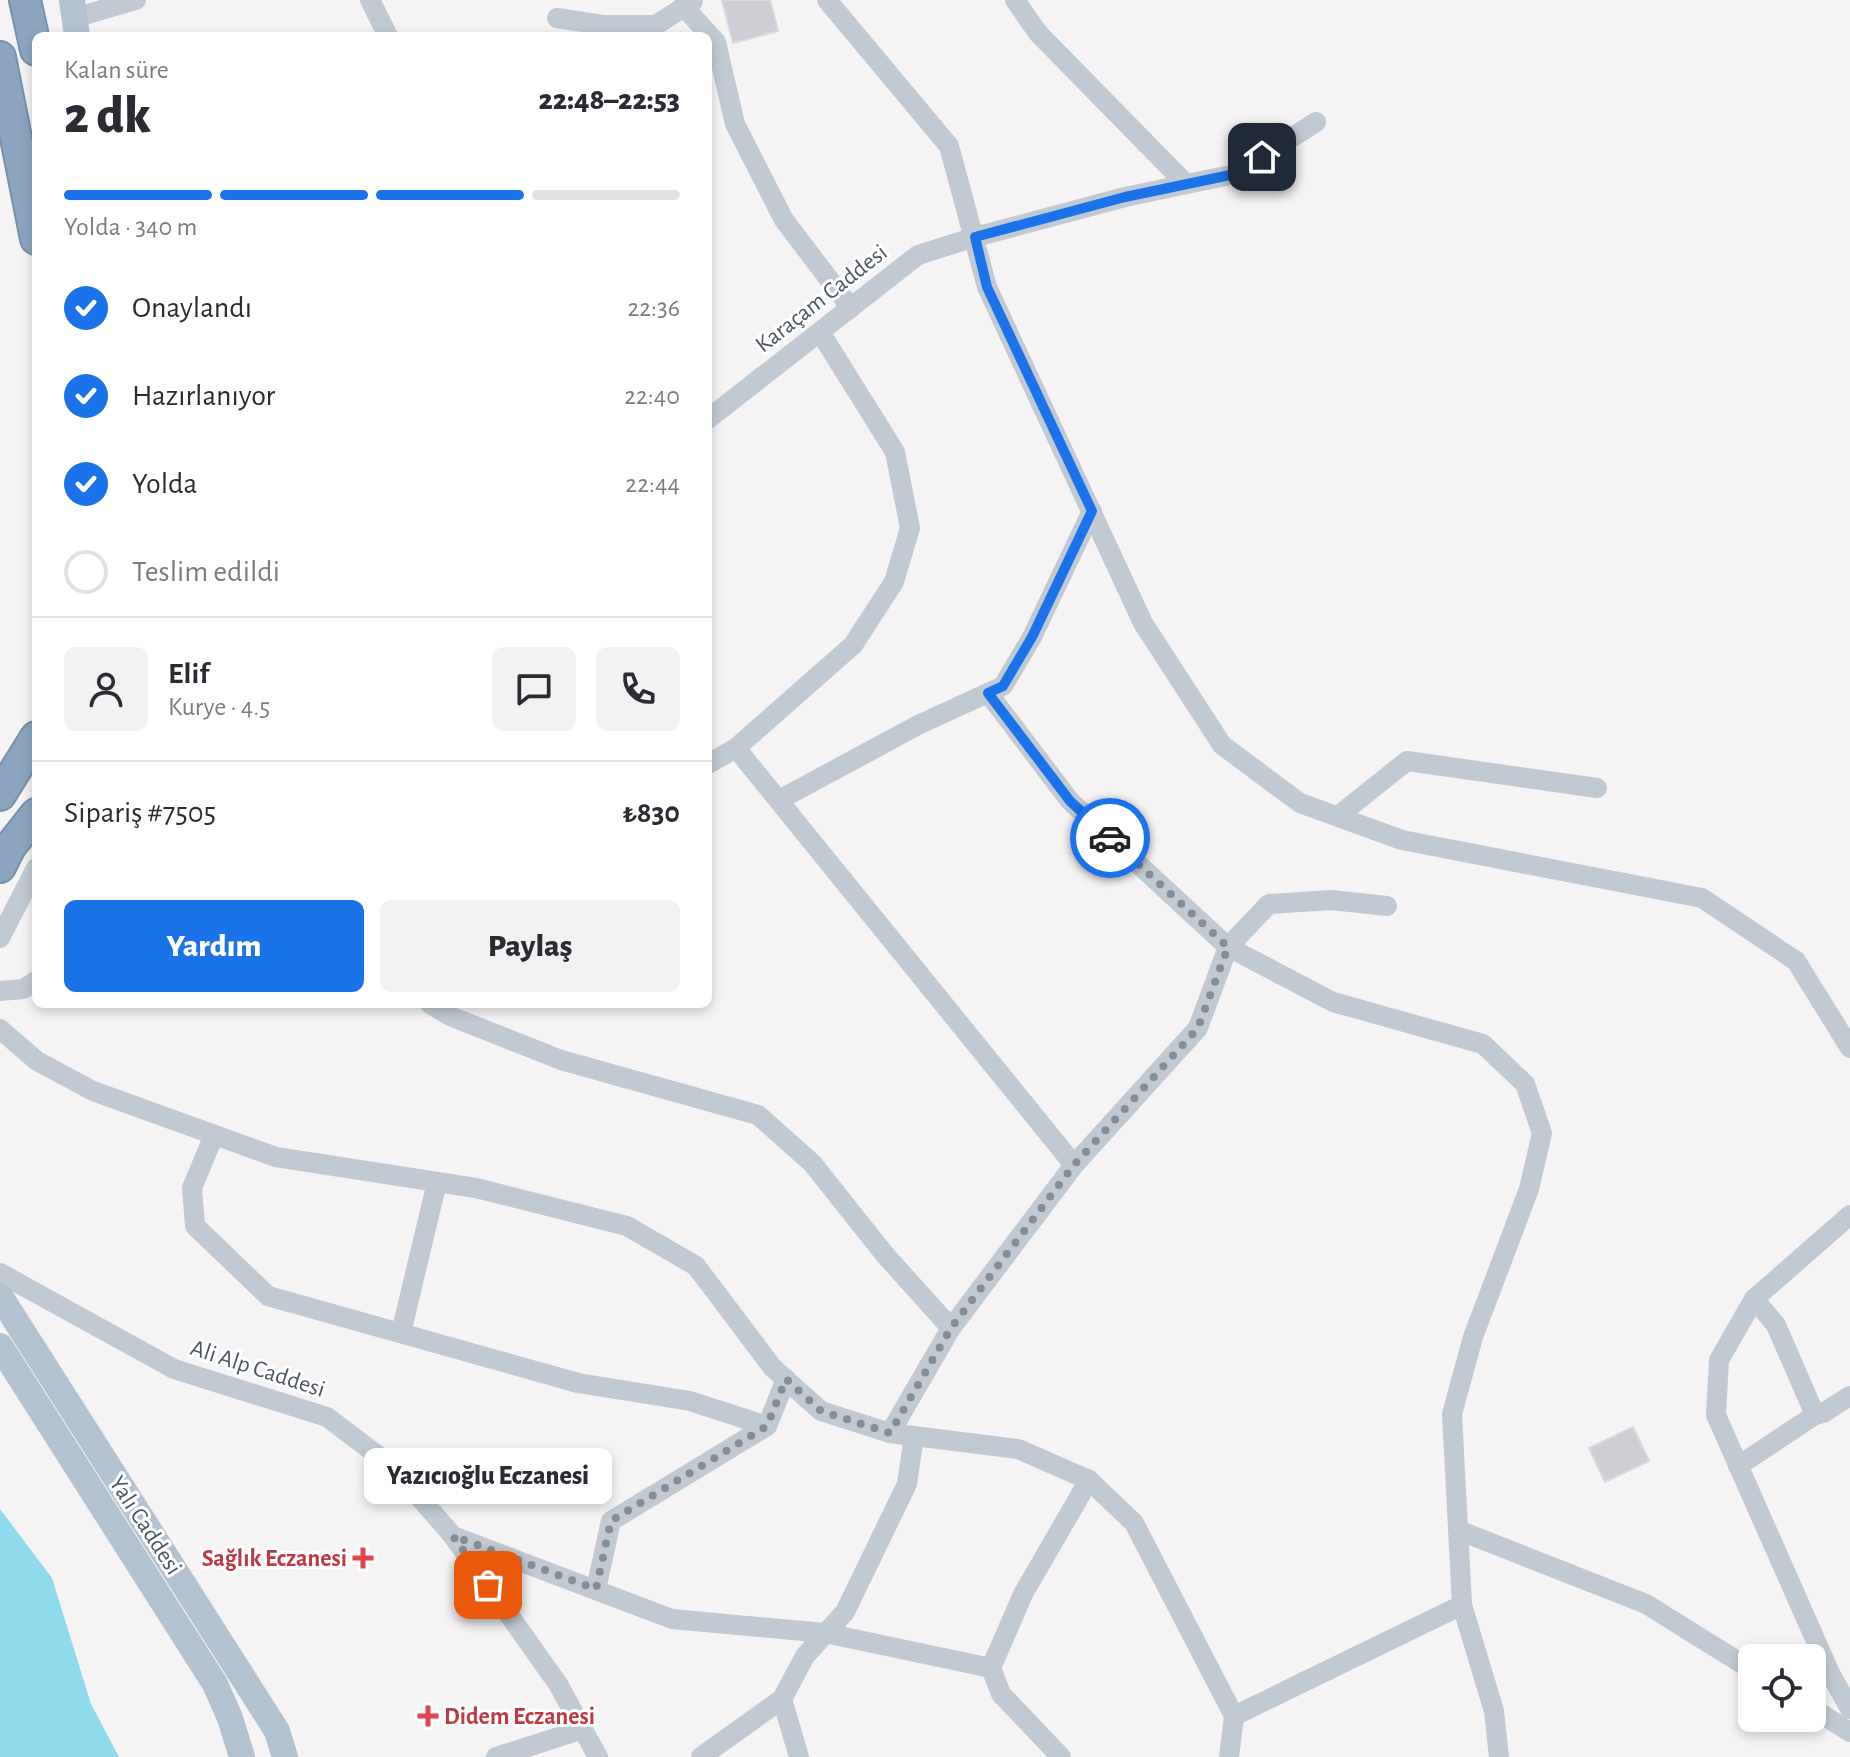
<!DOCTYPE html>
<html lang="tr">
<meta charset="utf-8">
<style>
:root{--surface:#fff;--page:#f2f2f3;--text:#2b2b33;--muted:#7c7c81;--line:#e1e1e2;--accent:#1a73e8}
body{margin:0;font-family:"Alegreya Sans",sans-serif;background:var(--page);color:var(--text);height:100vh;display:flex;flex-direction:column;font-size:30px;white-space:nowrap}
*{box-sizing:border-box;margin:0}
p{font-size:26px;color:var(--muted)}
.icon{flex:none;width:44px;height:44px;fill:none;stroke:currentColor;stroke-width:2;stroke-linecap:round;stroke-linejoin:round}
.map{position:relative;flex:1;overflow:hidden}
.details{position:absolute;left:32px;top:32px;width:680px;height:976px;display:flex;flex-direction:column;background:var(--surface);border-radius:12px;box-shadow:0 4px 12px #0003}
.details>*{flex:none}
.buttons{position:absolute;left:1738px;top:1644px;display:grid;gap:16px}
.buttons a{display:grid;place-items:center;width:88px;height:88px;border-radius:12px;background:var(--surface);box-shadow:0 4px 12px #0003;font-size:40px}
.pin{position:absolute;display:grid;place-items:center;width:68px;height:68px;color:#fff;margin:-34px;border-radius:16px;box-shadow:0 4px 12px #0006}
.courier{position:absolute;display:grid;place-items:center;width:80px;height:80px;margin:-40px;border:6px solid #1a73e8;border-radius:50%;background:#fff;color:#222;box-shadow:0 2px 10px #0007}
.bubble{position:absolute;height:56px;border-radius:12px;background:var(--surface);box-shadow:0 4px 12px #0003;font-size:26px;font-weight:800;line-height:56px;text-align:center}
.headline em{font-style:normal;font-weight:800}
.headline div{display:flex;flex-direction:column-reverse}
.headline{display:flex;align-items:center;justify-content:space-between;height:136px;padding:0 32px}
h1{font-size:52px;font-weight:800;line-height:60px}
.bar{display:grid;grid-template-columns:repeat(4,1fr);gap:12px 8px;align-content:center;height:96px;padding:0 32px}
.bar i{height:10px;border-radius:6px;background:var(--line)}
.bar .on{background:var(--accent)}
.bar p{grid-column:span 4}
.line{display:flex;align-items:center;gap:20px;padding:0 32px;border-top:2px solid var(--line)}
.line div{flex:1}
.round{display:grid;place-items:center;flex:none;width:84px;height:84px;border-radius:12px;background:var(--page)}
ol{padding:0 32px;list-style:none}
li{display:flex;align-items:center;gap:24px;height:88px}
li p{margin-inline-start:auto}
li .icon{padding:8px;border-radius:50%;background:var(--accent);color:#fff;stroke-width:4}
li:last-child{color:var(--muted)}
li i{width:44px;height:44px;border:4px solid var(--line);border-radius:50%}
.primary-button{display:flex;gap:16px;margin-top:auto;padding:16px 32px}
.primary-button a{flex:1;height:92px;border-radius:12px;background:var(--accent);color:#fff;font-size:32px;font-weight:800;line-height:92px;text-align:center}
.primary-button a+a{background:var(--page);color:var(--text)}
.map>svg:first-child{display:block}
.water{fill:#90daee}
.building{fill:#cdcfd5;stroke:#d7d9de;stroke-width:2}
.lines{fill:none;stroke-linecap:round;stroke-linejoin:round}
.highway-casing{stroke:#7690ad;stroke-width:34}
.minor{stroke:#c1cad2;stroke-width:20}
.major{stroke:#b3c2d1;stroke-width:26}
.highway{stroke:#8ba5c1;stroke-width:30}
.done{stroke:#868d94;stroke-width:8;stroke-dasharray:0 14.4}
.route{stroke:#1a73e8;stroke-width:10}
.health-dot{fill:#e0444e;stroke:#fff;stroke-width:3}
.labels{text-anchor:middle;stroke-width:6;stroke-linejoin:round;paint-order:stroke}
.street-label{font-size:24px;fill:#4a5661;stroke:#fff}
.health-label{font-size:24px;font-weight:bold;fill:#be3a42;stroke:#fff;text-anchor:end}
</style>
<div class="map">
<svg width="1850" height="1757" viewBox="0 0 1850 1757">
<rect width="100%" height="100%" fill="#f5f3f3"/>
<path class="water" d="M 0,1509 L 52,1578 L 91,1704 L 119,1757 L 0,1757 Z"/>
<g class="building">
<path d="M 722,0 L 770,0 L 778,31 L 733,43 Z"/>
<path d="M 1633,1427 L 1649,1461 L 1605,1482 L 1589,1448 Z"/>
</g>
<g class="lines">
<defs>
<g id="highway">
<path d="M 25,0 L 36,50"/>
<path d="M 0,57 L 36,239"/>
<path d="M 0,795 L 36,737"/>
<path d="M 0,867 L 10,847 L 36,814"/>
</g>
</defs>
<use href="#highway" class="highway-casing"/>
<g class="minor">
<path d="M 370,0 L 388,36"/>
<path d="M 827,0 L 949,146 L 987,287 L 1143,623 L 1222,745 L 1300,803 L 1402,840 L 1702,898 L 1796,961 L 1850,1048"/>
<path d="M 1015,0 L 1038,33 L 1186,184"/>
<path d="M 683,6 L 716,42 L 735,124 L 784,220 L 851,308"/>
<path d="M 74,18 L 136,0"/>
<path d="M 557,18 L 603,25 L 656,25 L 693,1"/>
<path d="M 708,419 L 918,255 L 975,237 L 1125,197 L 1235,174 L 1316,122"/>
<path d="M 988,693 L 1070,801 L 1228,947 L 1333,1002 L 1483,1044 L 1525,1084 L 1542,1133 L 1529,1189 L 1473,1337 L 1452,1414 L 1462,1605 L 1494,1711 L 1499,1757"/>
<path d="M 736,748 L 1074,1165"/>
<path d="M 708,764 L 736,748 L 853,645 L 894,582 L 910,528 L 895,452 L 820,332"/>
<path d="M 779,800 L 918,725 L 1003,686 L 1032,637 L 1092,511"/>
<path d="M 1338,816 L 1407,761 L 1597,788"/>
<path d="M 0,938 L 36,868"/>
<path d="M 0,991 L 23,989 L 36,981"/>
<path d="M 430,1004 L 450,1016 L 561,1060 L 758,1115 L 812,1163 L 886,1256 L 951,1328"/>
<path d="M 0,1029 L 37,1061 L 93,1091 L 276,1157 L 476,1188 L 627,1226 L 696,1266 L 773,1368 L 821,1411 L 890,1433 L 1018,1449 L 1089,1480 L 1134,1523 L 1234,1716 L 1229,1757"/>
<path d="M 214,1135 L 192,1188 L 195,1226 L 268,1296 L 578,1383 L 690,1401 L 767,1426"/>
<path d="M 1850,1215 L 1754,1299 L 1719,1360 L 1716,1415 L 1830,1673 L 1850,1709"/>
<path d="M 0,1273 L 174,1369 L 327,1417 L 393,1467 L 453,1536 L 558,1684 L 598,1757"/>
<path d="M 1754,1299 L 1776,1325 L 1815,1415"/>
<path d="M 401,1333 L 437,1182"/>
<path d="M 890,1433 L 951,1328 L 1074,1165 L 1198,1028 L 1228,947 L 1269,904 L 1331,900 L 1387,906"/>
<path d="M 1738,1466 L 1815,1415 L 1823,1413 L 1850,1396"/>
<path d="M 1458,1530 L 1646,1604 L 1752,1670"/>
<path d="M 453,1536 L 672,1619 L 825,1633 L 991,1668"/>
<path d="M 596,1589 L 611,1521 L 767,1426 L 786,1379"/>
<path d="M 782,1699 L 799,1757"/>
<path d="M 1812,1708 L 1850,1732"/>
<path d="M 1234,1716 L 1462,1605"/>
<path d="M 496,1757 L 583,1729"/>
<path d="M 701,1757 L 782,1699 L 805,1656 L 845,1612 L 907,1484 L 914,1436"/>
<path d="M 1061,1757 L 1001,1694 L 991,1668 L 1023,1594 L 1089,1480"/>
</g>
<g class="major">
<path d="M 72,0 L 77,36"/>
<path d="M 0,1296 L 277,1731 L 285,1757"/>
<path d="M 0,1346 L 215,1684 L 230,1718 L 242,1757"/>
</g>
<use href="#highway" class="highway"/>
</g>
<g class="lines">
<path class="done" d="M 488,1585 L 453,1536 L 596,1589 L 611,1521 L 767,1426 L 786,1379 L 821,1411 L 890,1433 L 951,1328 L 1074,1165 L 1198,1028 L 1228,947 L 1110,838"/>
<path class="route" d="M 1110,838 L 1070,801 L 988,693 L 1003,686 L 1032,637 L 1092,511 L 987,287 L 975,237 L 1125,197 L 1235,174 L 1262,157"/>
</g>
<g class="health-dot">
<path d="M359 1546h8v8h8v8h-8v8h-8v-8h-8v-8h8z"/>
<path d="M424 1704h8v8h8v8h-8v8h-8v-8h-8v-8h8z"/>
</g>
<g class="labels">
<g class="street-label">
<text transform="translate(821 298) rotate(-38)" y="8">Karaçam Caddesi</text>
<text transform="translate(258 1368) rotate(18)" y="8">Ali Alp Caddesi</text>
<text transform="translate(146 1525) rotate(57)" y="8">Yalı Caddesi</text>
</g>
<g class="health-label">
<text x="347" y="1566">Sağlık Eczanesi</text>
<text x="444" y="1724" text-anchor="start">Didem Eczanesi</text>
</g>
</g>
</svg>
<div class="buttons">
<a><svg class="icon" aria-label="locate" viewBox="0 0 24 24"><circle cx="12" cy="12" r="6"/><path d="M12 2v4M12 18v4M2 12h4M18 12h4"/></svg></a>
</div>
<div class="pin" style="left:488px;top:1585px;background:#ea580c"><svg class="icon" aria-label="bag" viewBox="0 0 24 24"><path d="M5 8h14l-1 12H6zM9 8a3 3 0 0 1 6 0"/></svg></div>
<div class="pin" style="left:1262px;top:157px;background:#1f2937"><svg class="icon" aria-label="home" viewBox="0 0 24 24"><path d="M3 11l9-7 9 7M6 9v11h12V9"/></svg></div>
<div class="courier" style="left:1110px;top:838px"><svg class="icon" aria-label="car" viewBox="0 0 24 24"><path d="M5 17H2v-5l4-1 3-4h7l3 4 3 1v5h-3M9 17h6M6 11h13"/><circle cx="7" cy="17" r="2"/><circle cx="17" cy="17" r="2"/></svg></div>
<div class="bubble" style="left:364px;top:1448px;width:248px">Yazıcıoğlu Eczanesi</div>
<section class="details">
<div class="headline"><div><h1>2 dk</h1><p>Kalan süre</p></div><em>22:48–22:53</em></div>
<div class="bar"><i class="on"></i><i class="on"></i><i class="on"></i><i></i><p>Yolda · 340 m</p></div>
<ol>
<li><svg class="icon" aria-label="check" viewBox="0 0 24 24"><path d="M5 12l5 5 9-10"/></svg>Onaylandı<p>22:36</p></li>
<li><svg class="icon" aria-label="check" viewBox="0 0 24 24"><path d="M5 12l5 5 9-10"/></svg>Hazırlanıyor<p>22:40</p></li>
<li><svg class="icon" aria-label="check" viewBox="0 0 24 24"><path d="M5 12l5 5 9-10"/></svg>Yolda<p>22:44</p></li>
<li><i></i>Teslim edildi</li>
</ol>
<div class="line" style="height:144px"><a class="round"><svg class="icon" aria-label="person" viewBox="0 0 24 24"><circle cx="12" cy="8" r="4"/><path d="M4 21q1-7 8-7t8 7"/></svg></a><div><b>Elif</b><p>Kurye · 4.5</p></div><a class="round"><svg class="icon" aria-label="chat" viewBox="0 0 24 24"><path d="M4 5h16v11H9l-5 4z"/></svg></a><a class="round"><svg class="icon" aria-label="phone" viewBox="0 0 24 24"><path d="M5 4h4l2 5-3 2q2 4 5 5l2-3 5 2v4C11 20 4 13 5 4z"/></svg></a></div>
<div class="line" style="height:104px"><div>Sipariş #7505</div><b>₺830</b></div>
<div class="primary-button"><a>Yardım</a><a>Paylaş</a></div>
</section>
</div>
